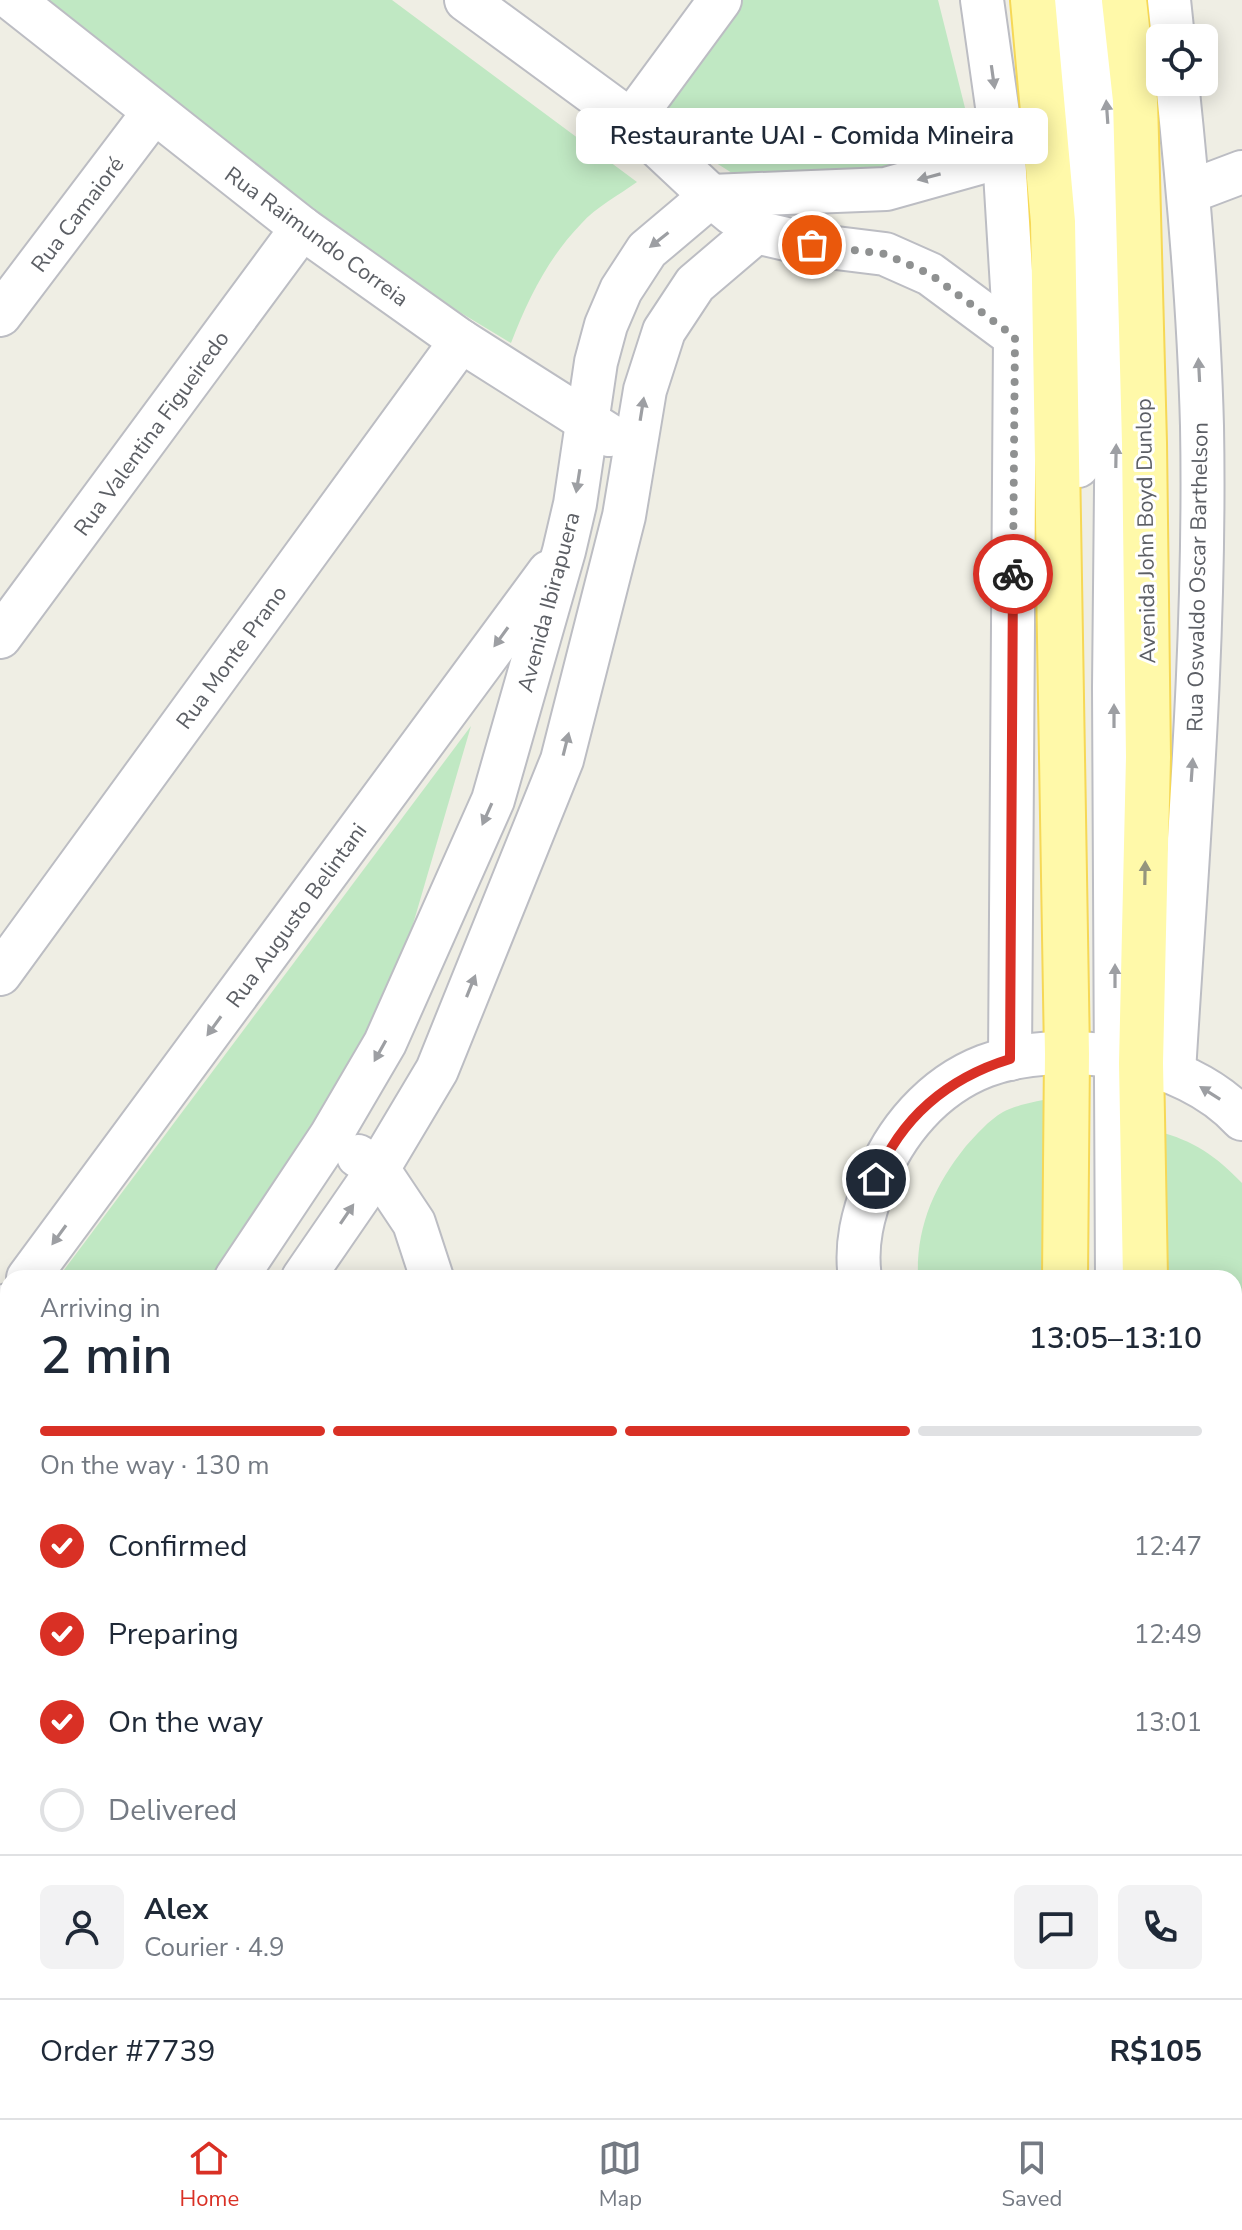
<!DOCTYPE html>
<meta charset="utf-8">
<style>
:root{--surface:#fff;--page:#f2f2f3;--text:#1f2937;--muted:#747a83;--line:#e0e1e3;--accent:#d93025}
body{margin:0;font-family:"Nunito Sans",sans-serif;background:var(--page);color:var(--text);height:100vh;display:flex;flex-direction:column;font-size:30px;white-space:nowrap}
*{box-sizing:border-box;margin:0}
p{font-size:26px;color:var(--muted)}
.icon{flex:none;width:44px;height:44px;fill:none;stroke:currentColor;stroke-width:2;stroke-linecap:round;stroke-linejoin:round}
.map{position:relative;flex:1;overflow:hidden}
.details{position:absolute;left:0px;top:1270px;width:1242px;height:848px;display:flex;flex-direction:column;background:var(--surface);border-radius:24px 24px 0 0;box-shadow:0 4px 20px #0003}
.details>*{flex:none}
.controls{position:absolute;left:1146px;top:24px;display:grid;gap:16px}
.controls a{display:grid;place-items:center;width:72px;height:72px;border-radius:12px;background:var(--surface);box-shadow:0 4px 20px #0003;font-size:40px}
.pin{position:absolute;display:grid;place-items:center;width:68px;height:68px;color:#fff;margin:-34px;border:4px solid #fff;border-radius:50%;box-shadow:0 2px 8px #0007}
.courier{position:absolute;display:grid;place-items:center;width:80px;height:80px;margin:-40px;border:6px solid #d93025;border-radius:50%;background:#fff;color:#222;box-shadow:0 2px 10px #0007}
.bubble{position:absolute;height:56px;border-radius:12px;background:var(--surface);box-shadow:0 4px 20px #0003;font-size:26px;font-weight:600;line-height:56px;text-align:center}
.summary em{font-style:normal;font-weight:600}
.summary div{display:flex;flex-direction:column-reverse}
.summary{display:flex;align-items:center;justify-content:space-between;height:136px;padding:0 40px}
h1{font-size:52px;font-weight:600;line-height:60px}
.bar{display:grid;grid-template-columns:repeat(4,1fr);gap:12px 8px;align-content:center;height:96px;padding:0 40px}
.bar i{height:10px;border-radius:6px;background:var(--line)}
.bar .on{background:var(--accent)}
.bar p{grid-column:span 4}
.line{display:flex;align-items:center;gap:20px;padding:0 40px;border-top:2px solid var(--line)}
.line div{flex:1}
.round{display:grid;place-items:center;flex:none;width:84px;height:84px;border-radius:12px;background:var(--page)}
ol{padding:0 40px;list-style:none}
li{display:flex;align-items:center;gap:24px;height:88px}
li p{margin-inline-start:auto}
li .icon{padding:8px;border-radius:50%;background:var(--accent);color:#fff;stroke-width:4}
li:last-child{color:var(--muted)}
li i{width:44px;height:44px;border:4px solid var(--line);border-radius:50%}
.tabs{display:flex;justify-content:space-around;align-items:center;height:112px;border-top:2px solid var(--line);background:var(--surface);font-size:22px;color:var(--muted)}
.tabs a{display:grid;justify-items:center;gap:4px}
.tabs .on{color:var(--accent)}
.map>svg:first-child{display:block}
.green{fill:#c0e8c3}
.building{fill:#cac8c1;stroke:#d4d0c2;stroke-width:2}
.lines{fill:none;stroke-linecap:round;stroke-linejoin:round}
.minor-casing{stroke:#bcbdc3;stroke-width:46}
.major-casing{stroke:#f6d856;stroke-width:48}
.minor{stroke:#fff;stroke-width:42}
.major{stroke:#fff9a9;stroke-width:44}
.oneway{fill:#9d9fa3}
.oneway2{fill:#95957d}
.done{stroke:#8f9191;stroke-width:8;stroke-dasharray:0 14.4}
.route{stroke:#d93025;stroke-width:10}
.labels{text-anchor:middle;stroke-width:6;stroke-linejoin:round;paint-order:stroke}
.street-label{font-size:22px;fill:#5c5f65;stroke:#fff}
</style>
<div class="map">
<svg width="1242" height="2118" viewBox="0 0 1242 2118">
<rect width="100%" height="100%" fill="#efeee4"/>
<g class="green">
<path d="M 22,0 L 392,0 L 637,182 C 619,195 596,207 581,224 C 548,258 528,299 511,343 L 335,237 Z"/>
<path d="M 737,0 L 938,0 L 965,108 L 905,169 L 740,178 L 651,122 Z"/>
<path d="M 471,726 L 392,996 L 220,1278 L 58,1278 Z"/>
<path d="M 1057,1097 L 1059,1278 L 918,1278 C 916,1227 934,1186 966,1146 C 976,1135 989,1120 1003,1112 C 1018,1104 1040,1101 1057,1097 Z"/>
<path d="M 1157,1131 C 1194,1141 1215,1155 1242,1183 L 1242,1367 L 1234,1373 L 1234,1278 L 1162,1278 Z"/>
<path d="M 8,1345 L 8,1483 L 0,1477 L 0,1356 Z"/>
</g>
<rect class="building" x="1234" y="1499" width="8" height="30"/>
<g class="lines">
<defs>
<g id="minor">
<path d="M 13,0 L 302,228 L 461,341 L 609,435"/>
<path d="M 466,0 L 631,121 L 711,196 L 733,214"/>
<path d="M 982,0 L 1004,156 L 1015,337 L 1010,1059"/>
<path d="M 1058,0 L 1072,106 L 1078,293 L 1078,466"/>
<path d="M 1094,0 L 1106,91 L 1118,290 L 1114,688 L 1117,1278"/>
<path d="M 1169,0 L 1173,38"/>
<path d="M 631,121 L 720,0"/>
<path d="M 1189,192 L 1242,172"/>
<path d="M 0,315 L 153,113"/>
<path d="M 0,637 L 302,228"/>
<path d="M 0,974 L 461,341"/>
<path d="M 1174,1072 C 1187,857 1206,641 1202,426 C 1199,311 1189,196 1177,82"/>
<path d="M 358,1156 L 378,1169 L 414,1223 L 432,1278"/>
<path d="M 28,1278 L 549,572"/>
<path d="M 236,1278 L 330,1137 L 385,1043 L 493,800 L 564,551 L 575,504 L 596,362 L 606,325 L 621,290 L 647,250 L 711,196 L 886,189 L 1004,156"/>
<path d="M 303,1278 L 378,1169 L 437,1070 L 562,760 L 624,516 L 645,390 L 664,331 L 695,284 L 756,232 L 812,245 L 885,254 L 930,274 L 1015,337"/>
<path d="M 860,1278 C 855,1244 863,1214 875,1183 C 894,1132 933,1086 985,1066 C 1063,1037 1185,1056 1242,1119"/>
<path d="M 0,1316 L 8,1305"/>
<path d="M 1234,1416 L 1242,1405"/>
<path d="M 0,1601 L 8,1590"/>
<path d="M 0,1696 L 8,1686"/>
<path d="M 1234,2091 L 1242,2096"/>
<path d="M 725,2110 L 725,2118"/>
<path d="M 1202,2110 L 1203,2118"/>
<path d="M 101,2118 L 107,2110"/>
<path d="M 312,2118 L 312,2110"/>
<path d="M 639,2118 L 639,2110"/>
<path d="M 791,2118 L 807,2110"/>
<path d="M 1007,2118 L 1007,2110"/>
</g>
<g id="major">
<path d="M 1033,0 L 1053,222 L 1067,1054 L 1065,1278"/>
<path d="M 1124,0 L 1135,100 L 1144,443 L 1148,757 L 1141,1063 L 1145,1278"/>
<path d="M 1060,2118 L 1060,2110"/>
<path d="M 1148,2118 L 1148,2110"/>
</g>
</defs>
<use href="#minor" class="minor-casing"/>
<use href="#major" class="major-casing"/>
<use href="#minor" class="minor"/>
<use href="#major" class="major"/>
</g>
<defs><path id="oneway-solid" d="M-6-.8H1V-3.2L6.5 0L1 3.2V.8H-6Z" transform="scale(2)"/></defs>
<g class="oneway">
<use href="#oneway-solid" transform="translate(993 77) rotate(82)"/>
<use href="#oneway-solid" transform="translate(1107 112) rotate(-94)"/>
<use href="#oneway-solid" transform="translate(929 177) rotate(165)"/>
<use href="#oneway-solid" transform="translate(659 240) rotate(142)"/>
<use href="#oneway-solid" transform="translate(1199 370) rotate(-93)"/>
<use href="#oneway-solid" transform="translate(642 409) rotate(-81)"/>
<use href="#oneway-solid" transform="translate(1116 456) rotate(-89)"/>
<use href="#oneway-solid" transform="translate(578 481) rotate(99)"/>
<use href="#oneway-solid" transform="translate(501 637) rotate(126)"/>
<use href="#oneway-solid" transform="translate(1114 716) rotate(-90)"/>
<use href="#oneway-solid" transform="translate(566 744) rotate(-76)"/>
<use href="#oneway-solid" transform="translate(1192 770) rotate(-86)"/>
<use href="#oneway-solid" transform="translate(487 814) rotate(114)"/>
<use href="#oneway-solid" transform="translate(1115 976) rotate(-90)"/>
<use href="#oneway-solid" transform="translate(471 986) rotate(-68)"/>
<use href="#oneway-solid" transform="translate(214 1026) rotate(126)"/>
<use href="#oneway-solid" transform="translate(380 1051) rotate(119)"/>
<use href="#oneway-solid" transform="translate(1210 1093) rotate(-148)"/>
<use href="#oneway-solid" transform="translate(347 1214) rotate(-56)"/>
<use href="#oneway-solid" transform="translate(59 1235) rotate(126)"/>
</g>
<use class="oneway2" href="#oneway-solid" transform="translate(1145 873) rotate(-89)"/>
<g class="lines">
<path class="done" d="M 812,245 L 885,254 L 930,274 L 1015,337 L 1013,574"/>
<path class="route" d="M 876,1179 C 900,1118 948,1078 1010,1059 L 1013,574"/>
</g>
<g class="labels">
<g class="street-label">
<text transform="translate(77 214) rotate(-53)" y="8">Rua Camaioré</text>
<text transform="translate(317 236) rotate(36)" y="8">Rua Raimundo Correia</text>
<text transform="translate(151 433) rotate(-54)" y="8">Rua Valentina Figueiredo</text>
<text transform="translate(1145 531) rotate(-91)" y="8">Avenida John Boyd Dunlop</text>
<text transform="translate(1197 577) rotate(-89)" y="8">Rua Oswaldo Oscar Barthelson</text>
<text transform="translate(548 602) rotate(-75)" y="8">Avenida Ibirapuera</text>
<text transform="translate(231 657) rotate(-54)" y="8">Rua Monte Prano</text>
<text transform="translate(296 915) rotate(-54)" y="8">Rua Augusto Belintani</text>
</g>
</g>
</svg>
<div class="controls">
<a><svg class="icon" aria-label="locate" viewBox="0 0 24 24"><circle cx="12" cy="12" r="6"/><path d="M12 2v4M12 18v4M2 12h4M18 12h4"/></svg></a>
</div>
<div class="pin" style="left:812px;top:245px;background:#ea580c"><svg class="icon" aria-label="bag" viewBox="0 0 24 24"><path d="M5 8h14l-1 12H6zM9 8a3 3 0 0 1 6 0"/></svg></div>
<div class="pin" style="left:876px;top:1179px;background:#1f2937"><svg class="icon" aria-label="home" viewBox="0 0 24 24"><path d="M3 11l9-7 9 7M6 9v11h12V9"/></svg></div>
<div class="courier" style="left:1013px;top:574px"><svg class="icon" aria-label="bike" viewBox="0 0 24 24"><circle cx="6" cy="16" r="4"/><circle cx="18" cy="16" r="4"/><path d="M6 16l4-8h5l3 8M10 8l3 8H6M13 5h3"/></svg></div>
<div class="bubble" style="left:576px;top:108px;width:472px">Restaurante UAI - Comida Mineira</div>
<section class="details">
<div class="summary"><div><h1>2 min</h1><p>Arriving in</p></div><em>13:05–13:10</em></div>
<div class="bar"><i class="on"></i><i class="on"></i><i class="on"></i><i></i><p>On the way · 130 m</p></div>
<ol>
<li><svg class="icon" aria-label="check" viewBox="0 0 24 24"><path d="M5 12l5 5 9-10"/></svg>Confirmed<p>12:47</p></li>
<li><svg class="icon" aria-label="check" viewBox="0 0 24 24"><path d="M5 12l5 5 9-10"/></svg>Preparing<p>12:49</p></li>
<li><svg class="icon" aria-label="check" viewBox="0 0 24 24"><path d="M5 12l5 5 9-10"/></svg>On the way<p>13:01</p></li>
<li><i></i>Delivered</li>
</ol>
<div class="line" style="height:144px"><a class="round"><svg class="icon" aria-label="person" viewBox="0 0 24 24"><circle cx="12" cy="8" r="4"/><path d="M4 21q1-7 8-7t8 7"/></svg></a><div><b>Alex</b><p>Courier · 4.9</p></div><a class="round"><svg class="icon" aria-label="chat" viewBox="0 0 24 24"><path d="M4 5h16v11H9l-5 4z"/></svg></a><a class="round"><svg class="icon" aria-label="phone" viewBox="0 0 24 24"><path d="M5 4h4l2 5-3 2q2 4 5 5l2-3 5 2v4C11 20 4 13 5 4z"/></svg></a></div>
<div class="line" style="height:104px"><div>Order #7739</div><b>R$105</b></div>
</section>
</div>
<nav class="tabs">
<a class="on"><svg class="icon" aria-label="home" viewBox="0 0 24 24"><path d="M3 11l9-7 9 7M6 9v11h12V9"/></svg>Home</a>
<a><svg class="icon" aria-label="map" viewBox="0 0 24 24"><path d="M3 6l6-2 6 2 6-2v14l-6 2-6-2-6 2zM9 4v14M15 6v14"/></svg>Map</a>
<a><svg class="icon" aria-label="saved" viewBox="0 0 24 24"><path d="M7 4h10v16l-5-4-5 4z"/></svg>Saved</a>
</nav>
